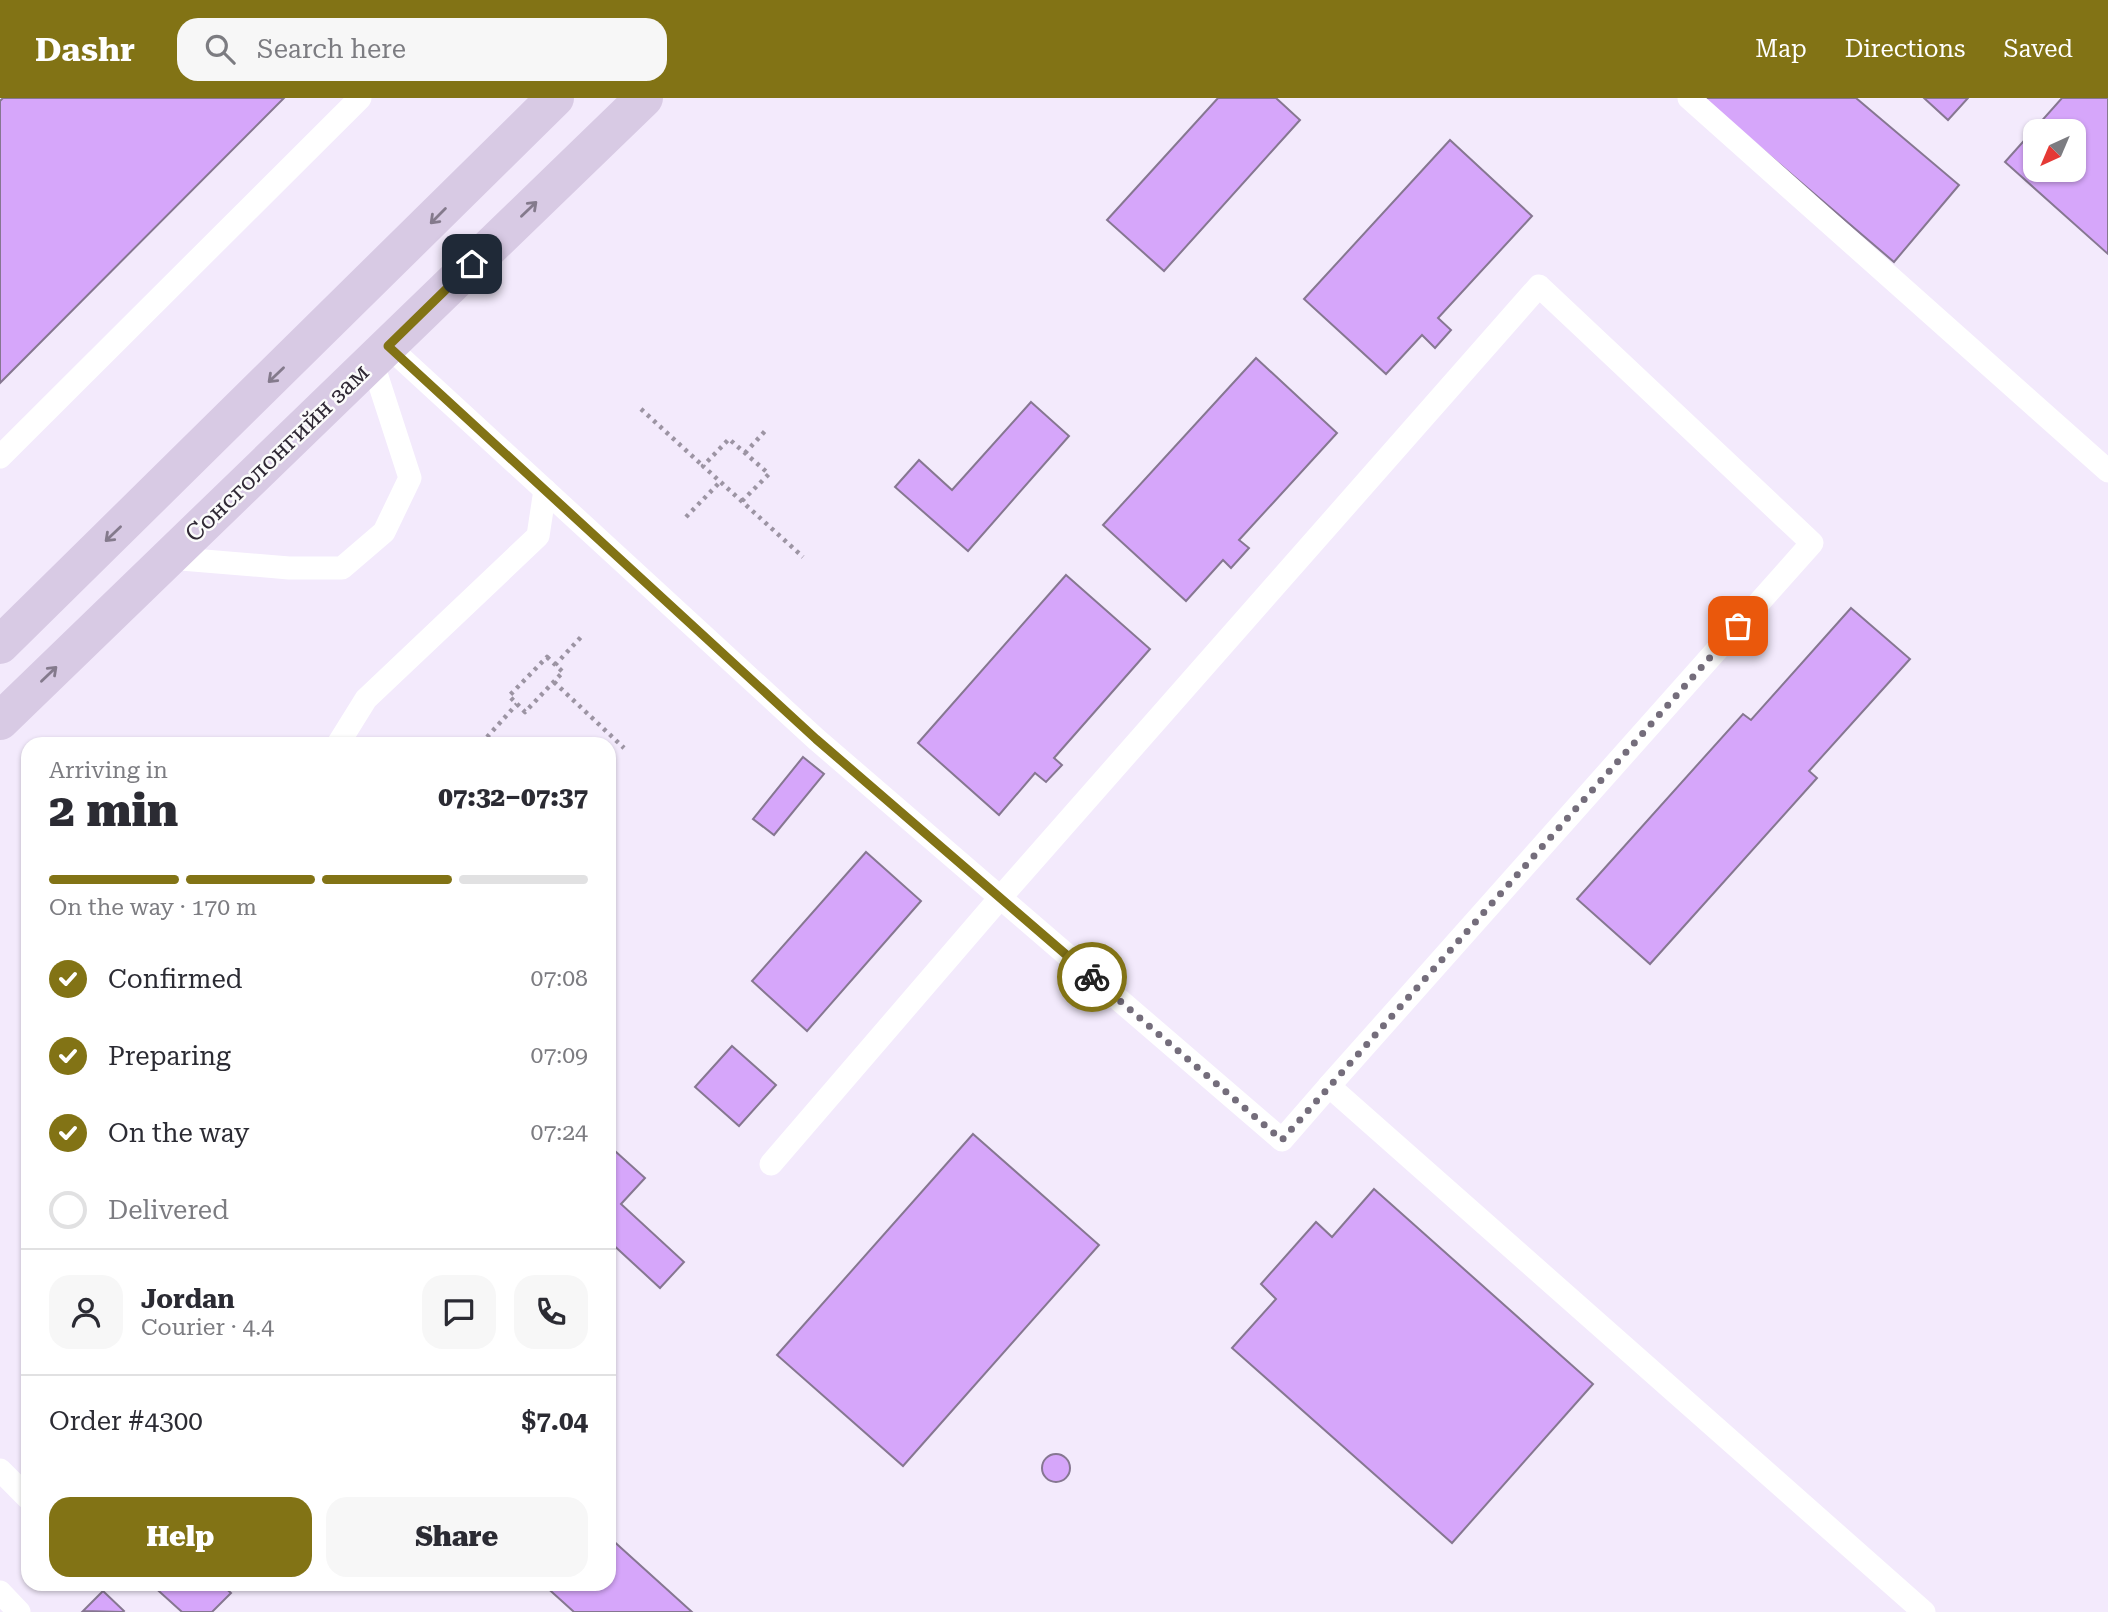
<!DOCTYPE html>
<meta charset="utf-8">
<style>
:root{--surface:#fff;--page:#f7f7f7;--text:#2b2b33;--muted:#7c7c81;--line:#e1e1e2;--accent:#827315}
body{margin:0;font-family:"Roboto Serif",serif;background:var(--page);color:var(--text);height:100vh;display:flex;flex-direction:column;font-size:26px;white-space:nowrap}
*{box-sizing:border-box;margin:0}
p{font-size:23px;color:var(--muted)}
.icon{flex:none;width:38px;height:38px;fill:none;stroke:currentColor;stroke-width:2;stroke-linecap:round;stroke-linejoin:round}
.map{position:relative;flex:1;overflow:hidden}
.details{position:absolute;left:21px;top:639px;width:595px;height:854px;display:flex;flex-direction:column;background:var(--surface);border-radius:21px;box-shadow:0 2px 5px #0004}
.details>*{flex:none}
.needle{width:46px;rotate:224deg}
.buttons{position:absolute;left:2023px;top:21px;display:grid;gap:14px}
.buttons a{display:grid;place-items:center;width:63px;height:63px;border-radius:14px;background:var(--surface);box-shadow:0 2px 5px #0004;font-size:35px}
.pin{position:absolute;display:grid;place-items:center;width:60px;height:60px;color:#fff;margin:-30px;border-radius:14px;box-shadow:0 4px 10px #0006}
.courier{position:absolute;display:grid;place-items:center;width:70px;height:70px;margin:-35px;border:5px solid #827315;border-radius:50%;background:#fff;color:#222;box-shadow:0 2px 9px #0007}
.headline em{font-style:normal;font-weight:800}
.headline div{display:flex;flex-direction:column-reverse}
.headline{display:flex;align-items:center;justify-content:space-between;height:119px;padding:0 28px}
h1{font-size:46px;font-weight:800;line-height:52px}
.bar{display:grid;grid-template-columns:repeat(4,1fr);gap:10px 7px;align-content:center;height:84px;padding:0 28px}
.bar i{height:9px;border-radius:5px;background:var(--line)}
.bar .on{background:var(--accent)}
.bar p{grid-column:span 4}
.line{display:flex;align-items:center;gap:18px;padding:0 28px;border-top:2px solid var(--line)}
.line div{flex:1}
.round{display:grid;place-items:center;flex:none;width:74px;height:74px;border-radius:21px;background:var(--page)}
ol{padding:0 28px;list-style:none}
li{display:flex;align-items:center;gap:21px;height:77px}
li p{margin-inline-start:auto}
li .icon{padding:7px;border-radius:50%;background:var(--accent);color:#fff;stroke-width:4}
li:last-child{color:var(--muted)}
li i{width:38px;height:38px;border:4px solid var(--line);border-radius:50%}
.action{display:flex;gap:14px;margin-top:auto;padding:14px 28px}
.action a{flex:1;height:80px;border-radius:21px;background:var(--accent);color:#fff;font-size:28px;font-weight:800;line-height:80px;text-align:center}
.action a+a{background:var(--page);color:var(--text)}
header{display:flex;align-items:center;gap:42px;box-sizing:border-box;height:98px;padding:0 35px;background:var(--accent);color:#fff}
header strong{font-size:33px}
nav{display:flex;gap:38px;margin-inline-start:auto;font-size:24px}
.search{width:490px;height:63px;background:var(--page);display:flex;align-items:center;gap:18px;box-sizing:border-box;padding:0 24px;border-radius:21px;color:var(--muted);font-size:26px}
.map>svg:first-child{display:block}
.building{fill:#d6a6fa;stroke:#867791;stroke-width:2;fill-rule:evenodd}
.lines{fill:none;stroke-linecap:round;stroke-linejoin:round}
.path{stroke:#9c94a3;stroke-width:4.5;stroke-dasharray:3.5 5;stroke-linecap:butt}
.service{stroke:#fff;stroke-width:23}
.primary{stroke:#d8cae4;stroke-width:38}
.oneway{stroke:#847a8c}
.done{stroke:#746d7b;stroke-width:7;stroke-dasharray:0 12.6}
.route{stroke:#827315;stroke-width:9}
.labels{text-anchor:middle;stroke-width:5;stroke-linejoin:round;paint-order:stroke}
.street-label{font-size:24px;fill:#302935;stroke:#fbfbfb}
</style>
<header>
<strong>Dashr</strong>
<div class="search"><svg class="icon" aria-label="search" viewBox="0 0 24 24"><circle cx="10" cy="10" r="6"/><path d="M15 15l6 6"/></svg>Search here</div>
<nav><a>Map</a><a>Directions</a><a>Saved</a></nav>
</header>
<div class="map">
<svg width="2108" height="1514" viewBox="0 0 2108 1514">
<rect width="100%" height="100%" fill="#f3eafc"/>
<g class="building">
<path d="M 3,0 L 284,0 L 0,285 L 0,3 Z"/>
<path d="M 1218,0 L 1276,0 L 1300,22 L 1164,173 L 1107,122 Z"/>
<path d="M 1702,0 L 1856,0 L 1959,87 L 1894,164 Z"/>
<path d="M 1924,0 L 1968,0 L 1948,22 Z"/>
<path d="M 2062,0 L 2108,0 L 2108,156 L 2005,64 ZM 2035,33 L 2074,33 L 2074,72 L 2035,72 Z"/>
<path d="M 1450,42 L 1532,118 L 1438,220 L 1451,232 L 1435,250 L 1422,237 L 1386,276 L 1304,201 Z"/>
<path d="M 1256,260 L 1337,335 L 1239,442 L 1249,450 L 1231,470 L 1223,462 L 1186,503 L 1103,427 Z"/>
<path d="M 1031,304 L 1069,338 L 968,453 L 895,389 L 919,362 L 952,392 Z"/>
<path d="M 1066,477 L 1150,551 L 1054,660 L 1062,667 L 1046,684 L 1035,675 L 999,717 L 918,645 Z"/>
<path d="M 1851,510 L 1910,561 L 1809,673 L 1817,680 L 1650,866 L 1577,801 L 1743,616 L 1751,622 Z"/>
<path d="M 803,659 L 824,676 L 774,737 L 753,721 Z"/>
<path d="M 866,754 L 921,803 L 807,933 L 752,883 Z"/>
<path d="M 732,948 L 776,987 L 739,1028 L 695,989 Z"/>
<path d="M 973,1036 L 1099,1147 L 903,1368 L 777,1257 Z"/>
<path d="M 615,1053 L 645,1080 L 621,1106 L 684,1164 L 660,1190 L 609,1143 L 609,1059 Z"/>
<path d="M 1374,1091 L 1593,1286 L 1452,1445 L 1232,1250 L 1276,1201 L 1261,1186 L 1316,1124 L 1332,1139 Z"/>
<circle cx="1056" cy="1370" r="14"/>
<path d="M 609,1439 L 692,1514 L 574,1514 L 543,1486 L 609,1486 Z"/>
<path d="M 151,1486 L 221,1486 L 231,1495 L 212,1514 L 182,1514 Z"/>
<path d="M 103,1493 L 124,1513 L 123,1514 L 83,1513 Z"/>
</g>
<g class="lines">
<g class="path">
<path d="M 641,311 L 703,368"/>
<path d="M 745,355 L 766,332"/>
<path d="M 742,403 L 769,376 L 729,341 L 703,368 L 803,459"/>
<path d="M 686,419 L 720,384"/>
<path d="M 547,559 L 563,574 L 525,614 L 509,598 Z"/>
<path d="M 555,567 L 582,538"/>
<path d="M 554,584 L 624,650"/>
<path d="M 487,639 L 517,606"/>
</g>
<g class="service">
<path d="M 1689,0 L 2108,373"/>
<path d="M 388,248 L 816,641 L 1282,1042 L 1329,988 L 1924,1514"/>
<path d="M 0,359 L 360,0"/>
<path d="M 169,460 L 289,470 L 342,470 L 384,434 L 410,380 L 372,263"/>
<path d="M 338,646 L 366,601 L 538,438 L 545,392"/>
<path d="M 771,1066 L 1000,800 L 1539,188 L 1812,445 L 1329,988"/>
<path d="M 0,1372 L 28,1400"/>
<path d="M 0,1494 L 19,1514"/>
</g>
<g class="primary">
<path d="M 0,547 L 555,0"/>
<path d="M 0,623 L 644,0"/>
</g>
</g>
<defs><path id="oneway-shaft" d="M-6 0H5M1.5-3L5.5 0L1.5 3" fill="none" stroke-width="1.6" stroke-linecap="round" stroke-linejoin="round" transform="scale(1.75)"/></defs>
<g class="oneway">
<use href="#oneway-shaft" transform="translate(529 111) rotate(-44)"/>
<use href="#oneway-shaft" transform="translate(438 118) rotate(135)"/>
<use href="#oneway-shaft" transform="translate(276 277) rotate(136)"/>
<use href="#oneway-shaft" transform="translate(113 436) rotate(136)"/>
<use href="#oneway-shaft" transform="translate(49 576) rotate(-44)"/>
</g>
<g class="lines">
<path class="done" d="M 1092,879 L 1282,1042 L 1738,528"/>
<path class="route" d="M 472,166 L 388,248 L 816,641 L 1092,879"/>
</g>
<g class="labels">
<g class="street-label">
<text transform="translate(277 355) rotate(-44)" y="8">Сонсголонгийн зам</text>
</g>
</g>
</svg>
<div class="buttons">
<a><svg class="needle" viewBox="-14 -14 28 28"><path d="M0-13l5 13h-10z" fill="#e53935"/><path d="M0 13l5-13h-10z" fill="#7c7c81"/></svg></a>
</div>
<div class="pin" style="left:1738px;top:528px;background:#ea580c"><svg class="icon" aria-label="bag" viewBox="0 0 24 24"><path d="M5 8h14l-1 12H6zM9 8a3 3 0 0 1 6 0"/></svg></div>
<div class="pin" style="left:472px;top:166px;background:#1f2937"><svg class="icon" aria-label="home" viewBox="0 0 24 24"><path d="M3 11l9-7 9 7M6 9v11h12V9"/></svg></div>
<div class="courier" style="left:1092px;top:879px"><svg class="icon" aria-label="bike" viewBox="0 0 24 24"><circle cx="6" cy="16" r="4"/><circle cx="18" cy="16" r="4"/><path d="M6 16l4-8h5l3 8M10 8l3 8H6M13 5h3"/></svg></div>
<section class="details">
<div class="headline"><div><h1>2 min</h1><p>Arriving in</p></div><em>07:32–07:37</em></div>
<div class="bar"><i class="on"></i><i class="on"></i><i class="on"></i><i></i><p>On the way · 170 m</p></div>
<ol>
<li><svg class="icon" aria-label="check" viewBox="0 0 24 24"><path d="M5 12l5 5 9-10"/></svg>Confirmed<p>07:08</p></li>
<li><svg class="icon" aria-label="check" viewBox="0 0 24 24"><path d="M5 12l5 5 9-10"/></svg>Preparing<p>07:09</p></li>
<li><svg class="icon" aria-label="check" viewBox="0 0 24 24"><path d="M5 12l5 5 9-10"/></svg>On the way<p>07:24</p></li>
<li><i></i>Delivered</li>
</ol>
<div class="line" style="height:126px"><a class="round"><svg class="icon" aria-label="person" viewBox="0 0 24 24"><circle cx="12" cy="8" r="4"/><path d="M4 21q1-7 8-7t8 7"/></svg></a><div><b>Jordan</b><p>Courier · 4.4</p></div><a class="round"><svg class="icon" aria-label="chat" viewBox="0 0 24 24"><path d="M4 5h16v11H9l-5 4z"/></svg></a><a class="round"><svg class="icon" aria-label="phone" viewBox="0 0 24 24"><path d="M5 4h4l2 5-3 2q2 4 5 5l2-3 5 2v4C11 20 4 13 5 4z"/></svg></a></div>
<div class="line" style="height:91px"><div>Order #4300</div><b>$7.04</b></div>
<div class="action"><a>Help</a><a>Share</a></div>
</section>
</div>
